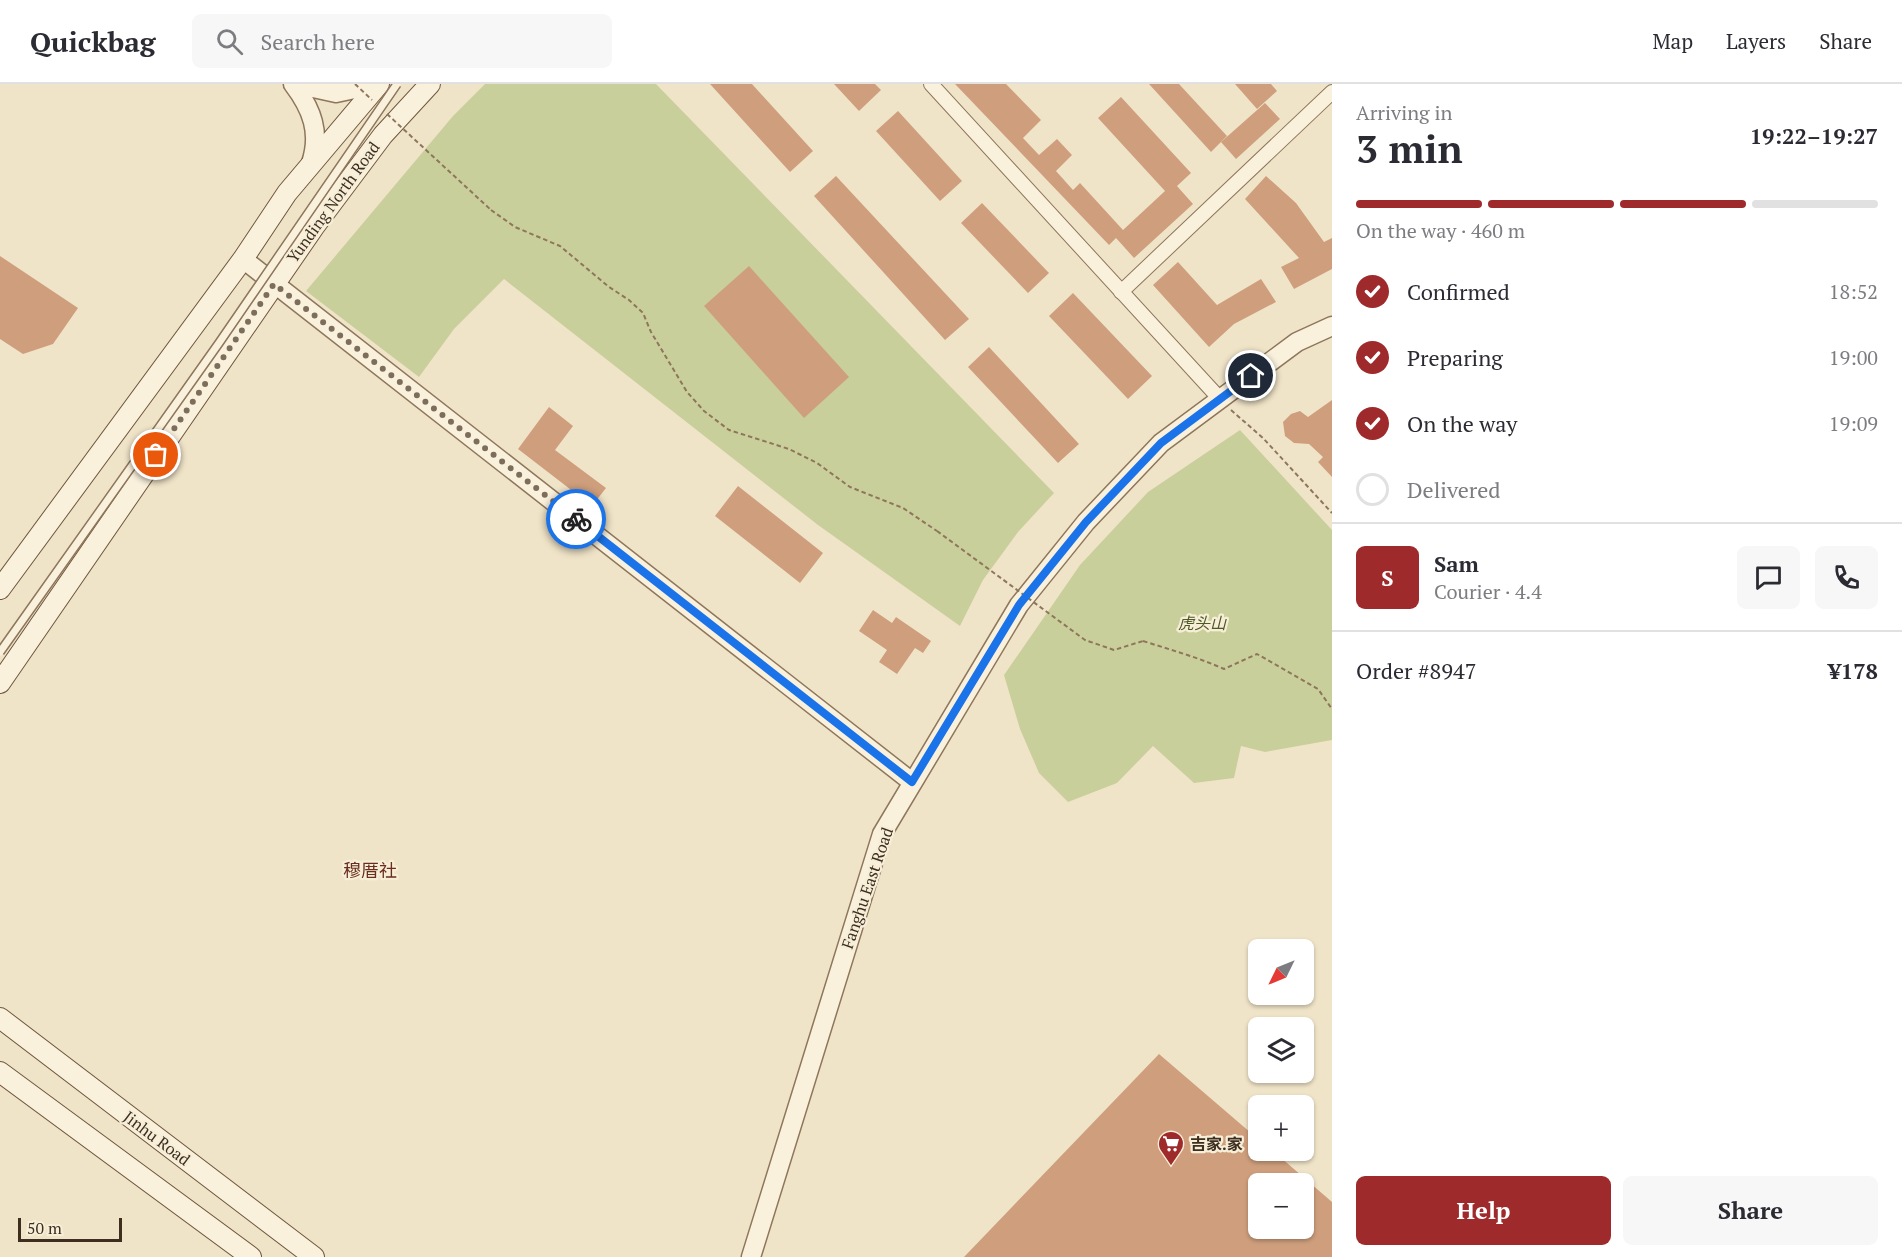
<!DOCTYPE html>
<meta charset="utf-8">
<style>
:root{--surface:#fff;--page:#f7f7f7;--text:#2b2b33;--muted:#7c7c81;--line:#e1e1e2;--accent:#9e2a2b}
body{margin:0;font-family:"PT Serif","Noto Sans SC",serif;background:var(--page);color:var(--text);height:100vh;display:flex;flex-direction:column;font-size:22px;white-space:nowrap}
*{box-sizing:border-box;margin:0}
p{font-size:20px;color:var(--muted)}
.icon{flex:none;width:33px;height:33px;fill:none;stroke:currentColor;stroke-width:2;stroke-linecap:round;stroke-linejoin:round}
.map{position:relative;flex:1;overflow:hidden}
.side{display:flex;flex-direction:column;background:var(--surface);width:570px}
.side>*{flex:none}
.needle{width:39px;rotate:227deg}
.buttons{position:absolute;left:1248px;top:855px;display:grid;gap:12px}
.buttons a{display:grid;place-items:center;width:66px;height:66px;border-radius:9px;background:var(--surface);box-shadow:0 2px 4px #0004;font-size:30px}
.scale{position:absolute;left:18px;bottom:15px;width:104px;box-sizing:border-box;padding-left:6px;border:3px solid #3d2e20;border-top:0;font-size:16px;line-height:21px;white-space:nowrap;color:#3d2e20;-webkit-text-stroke:4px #f7eed8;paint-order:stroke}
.pin{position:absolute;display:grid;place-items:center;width:51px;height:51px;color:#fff;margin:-26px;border:3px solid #fff;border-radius:50%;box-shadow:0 2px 6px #0007}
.courier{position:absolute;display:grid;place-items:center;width:60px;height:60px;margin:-30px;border:4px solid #1a73e8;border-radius:50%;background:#fff;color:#222;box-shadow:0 2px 8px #0007}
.headline em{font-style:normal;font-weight:800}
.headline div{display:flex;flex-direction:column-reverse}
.headline{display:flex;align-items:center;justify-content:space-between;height:102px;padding:0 24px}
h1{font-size:39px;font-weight:800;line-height:45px}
.bar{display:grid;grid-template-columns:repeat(4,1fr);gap:9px 6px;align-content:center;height:72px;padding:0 24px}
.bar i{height:8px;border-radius:4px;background:var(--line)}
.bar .on{background:var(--accent)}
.bar p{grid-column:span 4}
.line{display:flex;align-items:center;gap:15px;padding:0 24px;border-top:2px solid var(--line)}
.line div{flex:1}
.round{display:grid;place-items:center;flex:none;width:63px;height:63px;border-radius:9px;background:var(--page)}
ol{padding:0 24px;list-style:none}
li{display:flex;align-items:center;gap:18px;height:66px}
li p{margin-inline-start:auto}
li .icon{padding:6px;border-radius:50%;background:var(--accent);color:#fff;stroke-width:4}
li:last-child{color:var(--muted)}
li i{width:33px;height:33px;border:3px solid var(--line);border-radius:50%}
.cta{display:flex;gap:12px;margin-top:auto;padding:12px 24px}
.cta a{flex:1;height:69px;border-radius:9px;background:var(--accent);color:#fff;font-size:24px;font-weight:800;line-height:69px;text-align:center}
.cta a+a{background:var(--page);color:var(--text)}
header{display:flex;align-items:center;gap:36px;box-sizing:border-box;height:84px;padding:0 30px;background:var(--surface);border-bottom:2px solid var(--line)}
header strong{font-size:28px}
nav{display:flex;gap:33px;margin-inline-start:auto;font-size:21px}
.search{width:420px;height:54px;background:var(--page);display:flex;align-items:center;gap:15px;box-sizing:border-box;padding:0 21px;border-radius:9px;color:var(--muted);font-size:22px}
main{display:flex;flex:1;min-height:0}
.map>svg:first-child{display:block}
.green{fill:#c9cf9b}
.building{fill:#cf9f7d;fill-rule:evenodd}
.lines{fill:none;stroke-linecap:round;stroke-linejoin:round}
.minor-casing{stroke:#8d765c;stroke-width:16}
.tertiary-casing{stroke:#8d765c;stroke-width:21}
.secondary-casing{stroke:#6f573f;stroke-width:22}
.path{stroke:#8d765c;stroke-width:2;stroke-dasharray:4.5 3;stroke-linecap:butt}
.minor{stroke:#faf1dc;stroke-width:14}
.tertiary{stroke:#faf1dc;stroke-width:18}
.secondary{stroke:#faf1dc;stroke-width:20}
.service-bridge-casing{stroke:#8d765c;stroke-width:10;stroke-linecap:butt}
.path-bridge{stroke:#8d765c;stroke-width:2;stroke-dasharray:4.5 3;stroke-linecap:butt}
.service-bridge{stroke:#faf1dc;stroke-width:7}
.done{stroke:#7c6e5b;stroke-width:6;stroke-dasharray:0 10.8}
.route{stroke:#1a73e8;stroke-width:8}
.labels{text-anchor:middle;stroke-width:4.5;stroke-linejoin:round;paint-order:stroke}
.street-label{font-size:16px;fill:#3d2e20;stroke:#f7eed8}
.park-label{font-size:16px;font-style:italic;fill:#4d5a26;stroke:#f7eed8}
.poi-label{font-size:16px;font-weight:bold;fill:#3d2e20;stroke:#f7eed8;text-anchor:start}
.neighbourhood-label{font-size:18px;fill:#6b2e1e;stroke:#f7eed8}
</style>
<header>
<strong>Quickbag</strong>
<div class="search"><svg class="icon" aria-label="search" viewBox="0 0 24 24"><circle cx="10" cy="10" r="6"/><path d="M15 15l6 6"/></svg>Search here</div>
<nav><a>Map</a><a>Layers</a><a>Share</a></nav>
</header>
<main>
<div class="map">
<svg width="1332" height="1173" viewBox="0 0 1332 1173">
<rect width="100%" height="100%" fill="#f0e4c8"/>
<g class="green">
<path d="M 485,0 L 656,0 L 1054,409 L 1018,448 L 983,496 L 960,542 L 818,441 L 504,195 L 454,245 L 419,293 L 306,207 L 453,32 Z"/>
<path d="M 1240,346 L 1332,446 L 1332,656 L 1265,668 L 1241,662 L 1234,694 L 1194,699 L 1153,662 L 1117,699 L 1068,718 L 1039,689 L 1020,645 L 1004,591 L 1080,481 L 1148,408 Z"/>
</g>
<g class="building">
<path d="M 710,0 L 752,0 L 813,67 L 790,88 Z"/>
<path d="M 834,0 L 875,0 L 881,6 L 859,27 Z"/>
<path d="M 955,0 L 1006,0 L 1041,36 L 1023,54 L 1039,71 L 1057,55 L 1072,71 L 1056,87 L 1073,106 L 1080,99 L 1123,146 L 1165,107 L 1098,34 L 1121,13 L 1191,89 L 1177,102 L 1193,120 L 1134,174 L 1116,154 L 1109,161 Z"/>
<path d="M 1149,0 L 1179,0 L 1227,52 L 1211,68 Z"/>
<path d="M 1235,0 L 1271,0 L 1277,7 L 1257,25 Z"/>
<path d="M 1265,19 L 1280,35 L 1236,75 L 1221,58 Z"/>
<path d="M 898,27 L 962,97 L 940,117 L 876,47 Z"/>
<path d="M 836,92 L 969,235 L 945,256 L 814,112 Z"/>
<path d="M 1266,92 L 1296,119 L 1324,158 L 1332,154 L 1332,185 L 1294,205 L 1281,183 L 1299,174 L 1245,115 Z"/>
<path d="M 982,119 L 1049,189 L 1028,209 L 961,139 Z"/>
<path d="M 0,172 L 78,224 L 53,260 L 23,270 L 0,255 Z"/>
<path d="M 1178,178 L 1217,221 L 1261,195 L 1276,218 L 1234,240 L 1209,263 L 1153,201 Z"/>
<path d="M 749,182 L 849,293 L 804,334 L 704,222 Z"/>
<path d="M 1073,209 L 1152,292 L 1128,315 L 1049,232 Z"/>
<path d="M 989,263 L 1079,360 L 1058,379 L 968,283 Z"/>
<path d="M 1332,316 L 1332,393 L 1318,378 L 1323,373 L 1309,360 L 1294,359 L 1285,352 L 1283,338 L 1291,330 L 1300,327 L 1308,333 Z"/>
<path d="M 549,323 L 573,342 L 555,366 L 606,404 L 592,422 L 518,365 Z"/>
<path d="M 738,402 L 823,469 L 800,499 L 715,432 Z"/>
<path d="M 873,526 L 892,539 L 896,533 L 931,557 L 923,569 L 915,564 L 897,590 L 879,578 L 887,566 L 859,547 Z"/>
<path d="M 1159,970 L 1258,1055 L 1258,1066 L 1272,1066 L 1332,1118 L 1332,1173 L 964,1173 ZM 1258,1100 L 1304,1100 L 1304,1144 L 1258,1144 Z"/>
</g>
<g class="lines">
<defs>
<g id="minor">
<path d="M 931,0 L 1220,315"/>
<path d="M 1121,208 L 1332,8"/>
</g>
<g id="tertiary">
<path d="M 293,0 C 312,25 321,49 311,79"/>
<path d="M 295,0 L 336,9 L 378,0"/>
<path d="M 243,175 L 912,698"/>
<path d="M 751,1173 L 882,750 L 1019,521 L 1086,438 L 1161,359 L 1297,258 L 1332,242"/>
</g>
<g id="secondary">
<path d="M 0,505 L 243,175 L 287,109 L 379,0"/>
<path d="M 0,599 L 314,143 L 383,51 L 430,0"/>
<path d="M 0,934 L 314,1173"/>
<path d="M 0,988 L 251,1173"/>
</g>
</defs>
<use href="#minor" class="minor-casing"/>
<use href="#tertiary" class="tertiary-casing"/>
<use href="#secondary" class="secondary-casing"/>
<g class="path">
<path d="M 491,126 L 515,143 L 560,162 L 609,203 L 629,216 L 643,229 L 651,248 L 687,308 L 704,327 L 729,346 L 789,365 L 817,379 L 850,403 L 903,424 L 937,447"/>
<path d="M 1231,326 L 1263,354 L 1332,429"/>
<path d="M 1143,557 C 1171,566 1197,573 1224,585 L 1257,570 L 1318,605 L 1332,625"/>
</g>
<use href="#minor" class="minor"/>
<use href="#tertiary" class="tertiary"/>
<use href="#secondary" class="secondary"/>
<defs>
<path id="service-bridge" d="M 0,568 L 219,259 L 397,0"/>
</defs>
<use href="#service-bridge" class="service-bridge-casing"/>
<g class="path-bridge">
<path d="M 355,0 L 372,16"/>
<path d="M 387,30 L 491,126"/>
<path d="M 937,447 L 1085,556 L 1114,566 L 1143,557"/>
</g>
<use href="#service-bridge" class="service-bridge"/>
</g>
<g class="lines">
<path class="done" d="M 156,371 L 274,200 L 576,435"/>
<path class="route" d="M 576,435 L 912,698 L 1019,521 L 1086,438 L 1161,359 L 1251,292"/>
</g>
<defs>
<symbol id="supermarket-pin" viewBox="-11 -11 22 30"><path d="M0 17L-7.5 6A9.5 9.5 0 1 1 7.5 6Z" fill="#9e2a2b" stroke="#f7eed8"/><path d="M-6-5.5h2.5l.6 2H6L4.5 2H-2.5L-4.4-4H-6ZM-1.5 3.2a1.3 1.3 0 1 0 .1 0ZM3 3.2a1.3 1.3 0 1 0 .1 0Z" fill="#fff"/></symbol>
</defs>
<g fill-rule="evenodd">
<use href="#supermarket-pin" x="1156" y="1045" width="30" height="40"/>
</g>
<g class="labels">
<g class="street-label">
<text transform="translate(333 118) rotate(-54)" y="6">Yunding North Road</text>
<text transform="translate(867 804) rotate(-71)" y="6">Fanghu East Road</text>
<text transform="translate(157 1054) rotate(37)" y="6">Jinhu Road</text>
</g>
<g class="park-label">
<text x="1202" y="545">虎头山</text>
</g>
<g class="poi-label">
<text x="1190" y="1066">吉家.家</text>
</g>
<g class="neighbourhood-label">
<text x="370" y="793">穆厝社</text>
</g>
</g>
</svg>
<div class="buttons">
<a><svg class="needle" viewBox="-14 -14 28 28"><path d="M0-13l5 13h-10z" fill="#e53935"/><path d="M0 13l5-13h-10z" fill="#7c7c81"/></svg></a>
<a><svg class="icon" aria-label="layers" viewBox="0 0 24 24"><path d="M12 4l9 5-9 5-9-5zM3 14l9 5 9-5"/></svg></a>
<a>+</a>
<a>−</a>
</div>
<div class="scale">50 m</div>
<div class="pin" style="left:156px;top:371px;background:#ea580c"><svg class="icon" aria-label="bag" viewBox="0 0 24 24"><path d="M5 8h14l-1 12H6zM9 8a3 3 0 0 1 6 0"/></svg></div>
<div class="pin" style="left:1251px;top:292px;background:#1f2937"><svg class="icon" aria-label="home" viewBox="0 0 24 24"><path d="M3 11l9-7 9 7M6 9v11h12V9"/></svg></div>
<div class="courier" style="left:576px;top:435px"><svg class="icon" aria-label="bike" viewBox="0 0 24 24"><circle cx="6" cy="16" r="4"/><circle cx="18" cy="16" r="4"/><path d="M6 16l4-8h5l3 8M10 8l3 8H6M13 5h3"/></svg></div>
</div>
<section class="side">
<div class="headline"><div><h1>3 min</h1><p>Arriving in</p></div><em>19:22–19:27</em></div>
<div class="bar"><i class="on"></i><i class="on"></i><i class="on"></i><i></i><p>On the way · 460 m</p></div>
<ol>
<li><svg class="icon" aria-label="check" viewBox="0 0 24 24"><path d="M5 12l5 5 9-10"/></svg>Confirmed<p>18:52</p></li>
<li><svg class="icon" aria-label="check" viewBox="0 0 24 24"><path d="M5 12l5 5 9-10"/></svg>Preparing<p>19:00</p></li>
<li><svg class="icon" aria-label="check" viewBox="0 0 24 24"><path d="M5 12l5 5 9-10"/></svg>On the way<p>19:09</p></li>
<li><i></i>Delivered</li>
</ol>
<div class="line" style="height:108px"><b class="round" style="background:var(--accent);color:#fff">S</b><div><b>Sam</b><p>Courier · 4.4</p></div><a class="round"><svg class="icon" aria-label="chat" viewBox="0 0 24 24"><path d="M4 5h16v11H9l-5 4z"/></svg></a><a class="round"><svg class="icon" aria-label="phone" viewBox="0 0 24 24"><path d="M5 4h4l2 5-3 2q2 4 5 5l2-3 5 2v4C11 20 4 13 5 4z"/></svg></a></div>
<div class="line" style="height:78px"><div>Order #8947</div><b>¥178</b></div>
<div class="cta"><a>Help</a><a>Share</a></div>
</section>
</main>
